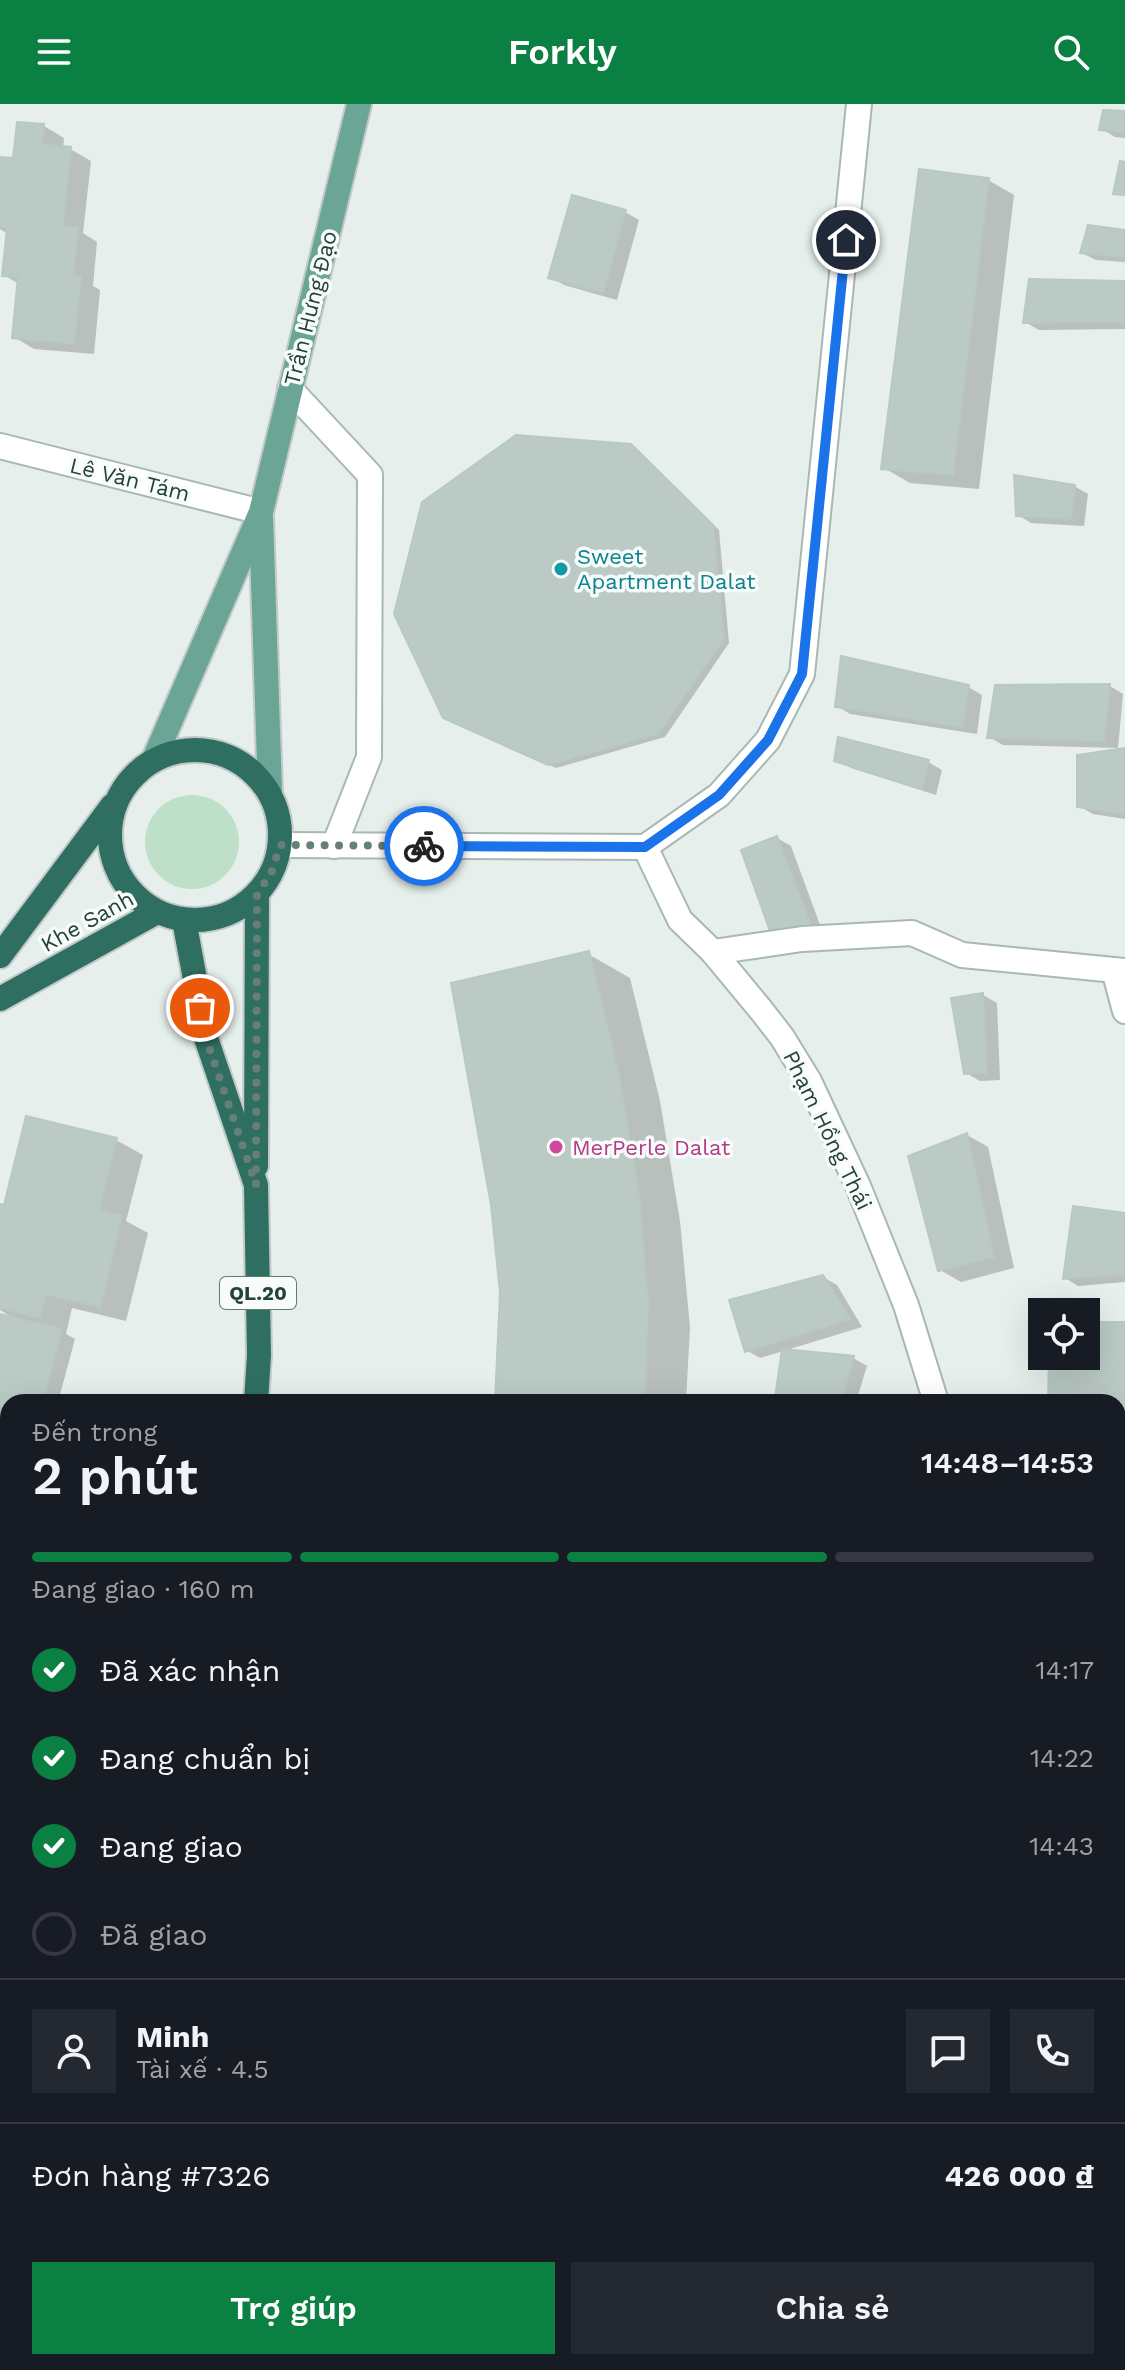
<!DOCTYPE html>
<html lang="vi">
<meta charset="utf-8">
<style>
:root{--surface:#171b24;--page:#242831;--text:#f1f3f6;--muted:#9ea1a6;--line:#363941;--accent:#0b8043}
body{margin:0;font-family:"Work Sans",sans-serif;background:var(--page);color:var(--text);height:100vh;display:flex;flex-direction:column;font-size:30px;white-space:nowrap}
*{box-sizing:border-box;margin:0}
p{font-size:26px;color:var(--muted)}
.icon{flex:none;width:44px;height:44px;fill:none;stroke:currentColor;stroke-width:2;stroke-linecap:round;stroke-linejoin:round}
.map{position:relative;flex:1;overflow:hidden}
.panel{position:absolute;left:0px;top:1290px;width:1126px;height:976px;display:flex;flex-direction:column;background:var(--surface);border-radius:24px 24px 0 0;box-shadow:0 8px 32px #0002}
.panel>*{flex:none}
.controls{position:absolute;left:1028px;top:1194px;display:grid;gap:16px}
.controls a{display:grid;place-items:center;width:72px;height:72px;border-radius:0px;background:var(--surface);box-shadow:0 8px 32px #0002;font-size:40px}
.pin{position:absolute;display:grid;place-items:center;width:68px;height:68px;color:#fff;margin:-34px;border:4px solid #fff;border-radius:50%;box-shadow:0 2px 8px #0007}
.courier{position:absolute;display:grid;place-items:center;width:80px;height:80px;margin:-40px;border:6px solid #1a73e8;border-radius:50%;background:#fff;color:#222;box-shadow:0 2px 10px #0007}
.summary em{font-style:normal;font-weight:600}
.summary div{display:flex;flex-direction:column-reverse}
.summary{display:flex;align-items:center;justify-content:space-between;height:136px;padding:0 32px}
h1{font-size:52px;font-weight:600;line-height:60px}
.bar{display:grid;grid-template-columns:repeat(4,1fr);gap:12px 8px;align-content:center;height:96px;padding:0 32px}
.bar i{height:10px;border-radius:6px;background:var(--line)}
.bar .current{background:var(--accent)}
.bar p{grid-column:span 4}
.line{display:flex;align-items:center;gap:20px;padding:0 32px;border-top:2px solid var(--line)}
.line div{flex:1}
.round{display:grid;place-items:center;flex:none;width:84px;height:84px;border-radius:0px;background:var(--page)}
ol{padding:0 32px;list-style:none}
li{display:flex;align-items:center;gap:24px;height:88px}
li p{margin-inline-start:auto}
li .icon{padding:8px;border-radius:50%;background:var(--accent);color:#fff;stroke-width:4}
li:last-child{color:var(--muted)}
li i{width:44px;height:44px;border:4px solid var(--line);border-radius:50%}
.primary-button{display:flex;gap:16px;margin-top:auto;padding:16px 32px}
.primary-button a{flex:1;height:92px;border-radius:0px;background:var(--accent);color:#fff;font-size:32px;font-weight:600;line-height:92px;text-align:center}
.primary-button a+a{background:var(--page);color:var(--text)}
header{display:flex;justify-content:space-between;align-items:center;height:104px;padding:0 32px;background:var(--accent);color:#fff;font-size:36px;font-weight:600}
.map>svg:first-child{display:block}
.green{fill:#bfe0c8}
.shadow{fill:#0003}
.building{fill:#bbcac4;stroke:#b8c9c2;stroke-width:2}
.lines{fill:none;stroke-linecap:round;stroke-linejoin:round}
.minor-casing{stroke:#a8b8b2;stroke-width:28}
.major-casing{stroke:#c2cac8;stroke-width:28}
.highway-casing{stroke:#c2cac8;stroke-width:28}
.minor{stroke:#fff;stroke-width:24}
.major{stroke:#6aa596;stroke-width:24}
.highway{stroke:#2f6f62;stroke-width:24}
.done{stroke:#687f78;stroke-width:8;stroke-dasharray:0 14.4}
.route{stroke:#1a73e8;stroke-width:10}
.culture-dot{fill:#0f9aa8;stroke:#f7fbf9;stroke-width:3}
.hotel-dot{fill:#d1479c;stroke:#f7fbf9;stroke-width:3}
.labels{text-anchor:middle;stroke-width:7;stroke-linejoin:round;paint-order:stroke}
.shield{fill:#f7fbf9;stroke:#637a73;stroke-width:2}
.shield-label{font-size:20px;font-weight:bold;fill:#24423a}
.street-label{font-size:22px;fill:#24423a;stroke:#f7fbf9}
.culture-label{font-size:22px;fill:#0d838f;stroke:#f7fbf9;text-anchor:start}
.hotel-label{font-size:22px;fill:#b23c85;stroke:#f7fbf9;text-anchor:start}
</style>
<header><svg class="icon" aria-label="menu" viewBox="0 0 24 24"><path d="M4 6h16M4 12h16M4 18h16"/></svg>Forkly<svg class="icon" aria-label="search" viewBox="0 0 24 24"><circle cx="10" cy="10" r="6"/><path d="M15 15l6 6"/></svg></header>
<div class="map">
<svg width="1125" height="2266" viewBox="0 0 1125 2266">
<rect width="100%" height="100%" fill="#e6efeb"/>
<circle class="green" cx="192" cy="738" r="47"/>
<g class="shadow">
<path d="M 1125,9 L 1125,34 L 1115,33 L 1102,25 Z"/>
<path d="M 19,20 L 44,22 L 64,34 L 63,44 L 70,45 L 91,57 L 83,129 L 97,138 L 93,182 L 100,186 L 94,250 L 34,245 L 14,233 L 19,180 L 4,171 L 8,130 L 0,125 L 0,55 L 15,57 Z"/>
<path d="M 988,76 L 1014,91 L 979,385 L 910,379 L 884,364 Z"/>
<path d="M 625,108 L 639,116 L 617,196 L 564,181 L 551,173 Z"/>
<path d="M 1125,128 L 1125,158 L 1096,156 L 1082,149 Z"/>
<path d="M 1125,179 L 1125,225 L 1039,226 L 1025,218 Z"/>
<path d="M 630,342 L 638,346 L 719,426 L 729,539 L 665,633 L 556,664 L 452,617 Z"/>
<path d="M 1074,382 L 1088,390 L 1084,422 L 1031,419 L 1018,411 Z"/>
<path d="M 1110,582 L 1123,590 L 1118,644 L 1003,641 L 989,633 Z"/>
<path d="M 968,583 L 982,591 L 977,630 L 850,610 L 837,602 Z"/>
<path d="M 1125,646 L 1125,715 L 1093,710 L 1079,702 Z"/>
<path d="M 837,656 L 928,658 L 942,666 L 936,691 L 851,664 Z"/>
<path d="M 777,734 L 791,742 L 823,829 L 786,836 Z"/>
<path d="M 588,850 L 630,874 L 660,997 L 680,1117 L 690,1223 L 686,1298 L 496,1298 Z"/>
<path d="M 983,891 L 997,899 L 1000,976 L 980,977 L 966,969 Z"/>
<path d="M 967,1031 L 988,1043 L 1014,1164 L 961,1178 L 940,1166 Z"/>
<path d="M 116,1036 L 143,1051 L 126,1117 L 148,1129 L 126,1217 L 72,1204 L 66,1230 L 75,1235 L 58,1298 L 8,1298 L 8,1456 L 0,1453 L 0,1212 L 13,1214 L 0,1206 L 0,1102 L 5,1104 Z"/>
<path d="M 1125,1111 L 1125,1178 L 1078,1182 L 1065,1174 Z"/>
<path d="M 823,1173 L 837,1181 L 862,1223 L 760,1254 L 746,1246 Z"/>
<path d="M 1086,1220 L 1125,1220 L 1125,1355 L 1118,1356 L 1118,1298 L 1050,1298 L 1051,1252 L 1086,1252 Z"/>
<path d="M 853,1254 L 867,1262 L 856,1298 L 785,1298 Z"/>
</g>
<g class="building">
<path d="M 1103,6 L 1125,7 L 1125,29 L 1099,26 Z"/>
<path d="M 17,18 L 44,20 L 42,40 L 71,43 L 63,122 L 78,124 L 73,172 L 81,172 L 74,240 L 12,234 L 18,173 L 2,172 L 7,124 L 0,123 L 0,53 L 13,54 Z"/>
<path d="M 1120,57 L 1125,58 L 1125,91 L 1113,90 Z"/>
<path d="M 919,65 L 989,74 L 953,371 L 881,365 Z"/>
<path d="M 572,91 L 626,106 L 603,189 L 548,174 Z"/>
<path d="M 1088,121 L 1125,126 L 1125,153 L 1080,149 Z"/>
<path d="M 1029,175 L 1125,177 L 1125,218 L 1023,219 Z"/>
<path d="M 516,331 L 631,340 L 713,421 L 724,535 L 658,630 L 548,661 L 443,614 L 394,510 L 422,398 Z"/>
<path d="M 1014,371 L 1075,381 L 1071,415 L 1016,412 Z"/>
<path d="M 841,552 L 969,581 L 963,623 L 835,603 Z"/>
<path d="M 1110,580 L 1104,637 L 987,634 L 995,581 Z"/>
<path d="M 838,633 L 929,656 L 922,685 L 834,657 Z"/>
<path d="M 1125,644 L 1125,710 L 1077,703 L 1077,651 Z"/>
<path d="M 777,732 L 811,822 L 771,830 L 741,746 Z"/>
<path d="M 589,847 L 619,972 L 639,1091 L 648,1198 L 645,1298 L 495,1298 L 500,1189 L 491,1101 L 451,879 Z"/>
<path d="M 983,889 L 987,969 L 964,970 L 951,894 Z"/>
<path d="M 26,1012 L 117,1034 L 99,1106 L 122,1112 L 100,1203 L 46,1190 L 40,1214 L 0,1204 L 0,1100 L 4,1101 Z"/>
<path d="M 967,1029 L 994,1153 L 938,1167 L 908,1052 Z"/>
<path d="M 1073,1102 L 1125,1109 L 1125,1170 L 1063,1175 Z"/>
<path d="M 823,1171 L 850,1215 L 745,1248 L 729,1196 Z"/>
<path d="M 0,1210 L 62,1225 L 43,1298 L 8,1298 L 8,1431 L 3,1451 L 0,1451 Z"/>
<path d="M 1086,1218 L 1125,1218 L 1125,1340 L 1118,1341 L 1118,1298 L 1048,1298 L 1049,1252 L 1086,1252 Z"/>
<path d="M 782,1245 L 854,1252 L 841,1298 L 783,1298 L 775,1294 Z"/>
<path d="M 1125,1634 L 1125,1704 L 1118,1703 Z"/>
<path d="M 1118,1795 L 1125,1797 L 1125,1854 L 1118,1852 Z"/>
<path d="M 1118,1983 L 1125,1985 L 1125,2047 L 1118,2044 Z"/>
<path d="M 107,2258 L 169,2258 L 183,2266 L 103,2266 Z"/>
</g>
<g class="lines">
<defs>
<g id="minor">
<path d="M 290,285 L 370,371 L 369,653 L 334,742"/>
<path d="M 0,342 L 261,408"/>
<path d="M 280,741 L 645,743 L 719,691 L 768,636 L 802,570 L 859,0"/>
<path d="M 645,743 L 680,816 L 713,848 L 761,906 L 782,933 L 809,977 L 858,1082 L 906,1201 L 936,1298"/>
<path d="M 713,848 L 802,835 L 912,829 L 962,851 L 1125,867"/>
<path d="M 1114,866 L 1125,907"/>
<path d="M 1118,1554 L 1125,1555"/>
<path d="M 1118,1873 L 1125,1873"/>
<path d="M 295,2258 L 308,2266"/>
<path d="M 858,2266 L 860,2258"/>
</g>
<g id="major">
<path d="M 261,414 L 270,689"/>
<path d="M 154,655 L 261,408 L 359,0"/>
</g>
<g id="highway">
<circle cx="195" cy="731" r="85"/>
<path d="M 184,816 L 206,934 L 256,1081 L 259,1251 L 256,1298"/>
<path d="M 0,852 L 112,702"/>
<path d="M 0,895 L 157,808"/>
<path d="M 256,1062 L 257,791"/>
<path d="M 0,2081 L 8,2067"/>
</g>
</defs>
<use href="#minor" class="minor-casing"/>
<use href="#major" class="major-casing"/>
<use href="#highway" class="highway-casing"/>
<use href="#minor" class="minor"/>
<use href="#major" class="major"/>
<use href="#highway" class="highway"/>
</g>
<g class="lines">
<path class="done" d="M 200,904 L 206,934 L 256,1081 L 257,791 L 272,767 L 280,741 L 424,742"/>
<path class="route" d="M 424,742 L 645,743 L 719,691 L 768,636 L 802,570 L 846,136"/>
</g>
<circle class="culture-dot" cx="561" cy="465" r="8"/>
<circle class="hotel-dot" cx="556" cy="1043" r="8"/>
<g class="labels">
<rect class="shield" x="220" y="1173" width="76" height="32" rx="6"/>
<g class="shield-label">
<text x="258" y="1196">QL.20</text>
</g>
<g class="street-label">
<text transform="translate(310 204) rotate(-76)" y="8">Trần Hưng Đạo</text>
<text transform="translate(130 375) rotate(14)" y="8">Lê Văn Tám</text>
<text transform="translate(87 817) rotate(-29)" y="8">Khe Sanh</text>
<text transform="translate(828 1026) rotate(64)" y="8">Phạm Hồng Thái</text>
</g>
<g class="culture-label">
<text x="577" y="460">Sweet<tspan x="577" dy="25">Apartment Dalat</tspan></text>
</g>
<g class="hotel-label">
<text x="572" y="1051">MerPerle Dalat</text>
</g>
</g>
</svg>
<div class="controls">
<a><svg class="icon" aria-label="locate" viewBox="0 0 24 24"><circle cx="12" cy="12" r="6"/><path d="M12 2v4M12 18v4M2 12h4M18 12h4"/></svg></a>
</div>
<div class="pin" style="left:200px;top:904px;background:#ea580c"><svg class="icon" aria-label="bag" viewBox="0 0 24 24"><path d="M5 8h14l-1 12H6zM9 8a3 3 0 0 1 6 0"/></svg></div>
<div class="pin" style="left:846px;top:136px;background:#1f2937"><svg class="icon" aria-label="home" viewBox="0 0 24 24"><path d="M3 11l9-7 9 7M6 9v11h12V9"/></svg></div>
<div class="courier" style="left:424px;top:742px"><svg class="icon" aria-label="bike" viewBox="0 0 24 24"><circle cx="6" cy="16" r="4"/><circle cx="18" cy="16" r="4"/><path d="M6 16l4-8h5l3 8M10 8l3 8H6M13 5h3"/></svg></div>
<section class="panel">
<div class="summary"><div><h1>2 phút</h1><p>Đến trong</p></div><em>14:48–14:53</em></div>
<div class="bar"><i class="current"></i><i class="current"></i><i class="current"></i><i></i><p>Đang giao · 160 m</p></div>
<ol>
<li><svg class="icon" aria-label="check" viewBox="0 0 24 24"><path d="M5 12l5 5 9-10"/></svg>Đã xác nhận<p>14:17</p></li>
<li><svg class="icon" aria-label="check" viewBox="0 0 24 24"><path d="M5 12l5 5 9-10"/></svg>Đang chuẩn bị<p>14:22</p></li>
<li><svg class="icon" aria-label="check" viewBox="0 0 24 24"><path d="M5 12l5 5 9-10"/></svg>Đang giao<p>14:43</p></li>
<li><i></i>Đã giao</li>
</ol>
<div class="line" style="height:144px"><a class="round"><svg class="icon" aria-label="person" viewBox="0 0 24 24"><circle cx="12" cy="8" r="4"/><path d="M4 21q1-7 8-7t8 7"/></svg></a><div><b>Minh</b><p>Tài xế · 4.5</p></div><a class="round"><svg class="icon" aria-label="chat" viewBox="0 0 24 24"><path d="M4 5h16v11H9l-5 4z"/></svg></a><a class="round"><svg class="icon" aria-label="phone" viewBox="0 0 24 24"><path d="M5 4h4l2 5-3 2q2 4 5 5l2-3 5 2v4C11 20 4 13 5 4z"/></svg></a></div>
<div class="line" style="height:104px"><div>Đơn hàng #7326</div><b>426 000 ₫</b></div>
<div class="primary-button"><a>Trợ giúp</a><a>Chia sẻ</a></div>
</section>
</div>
